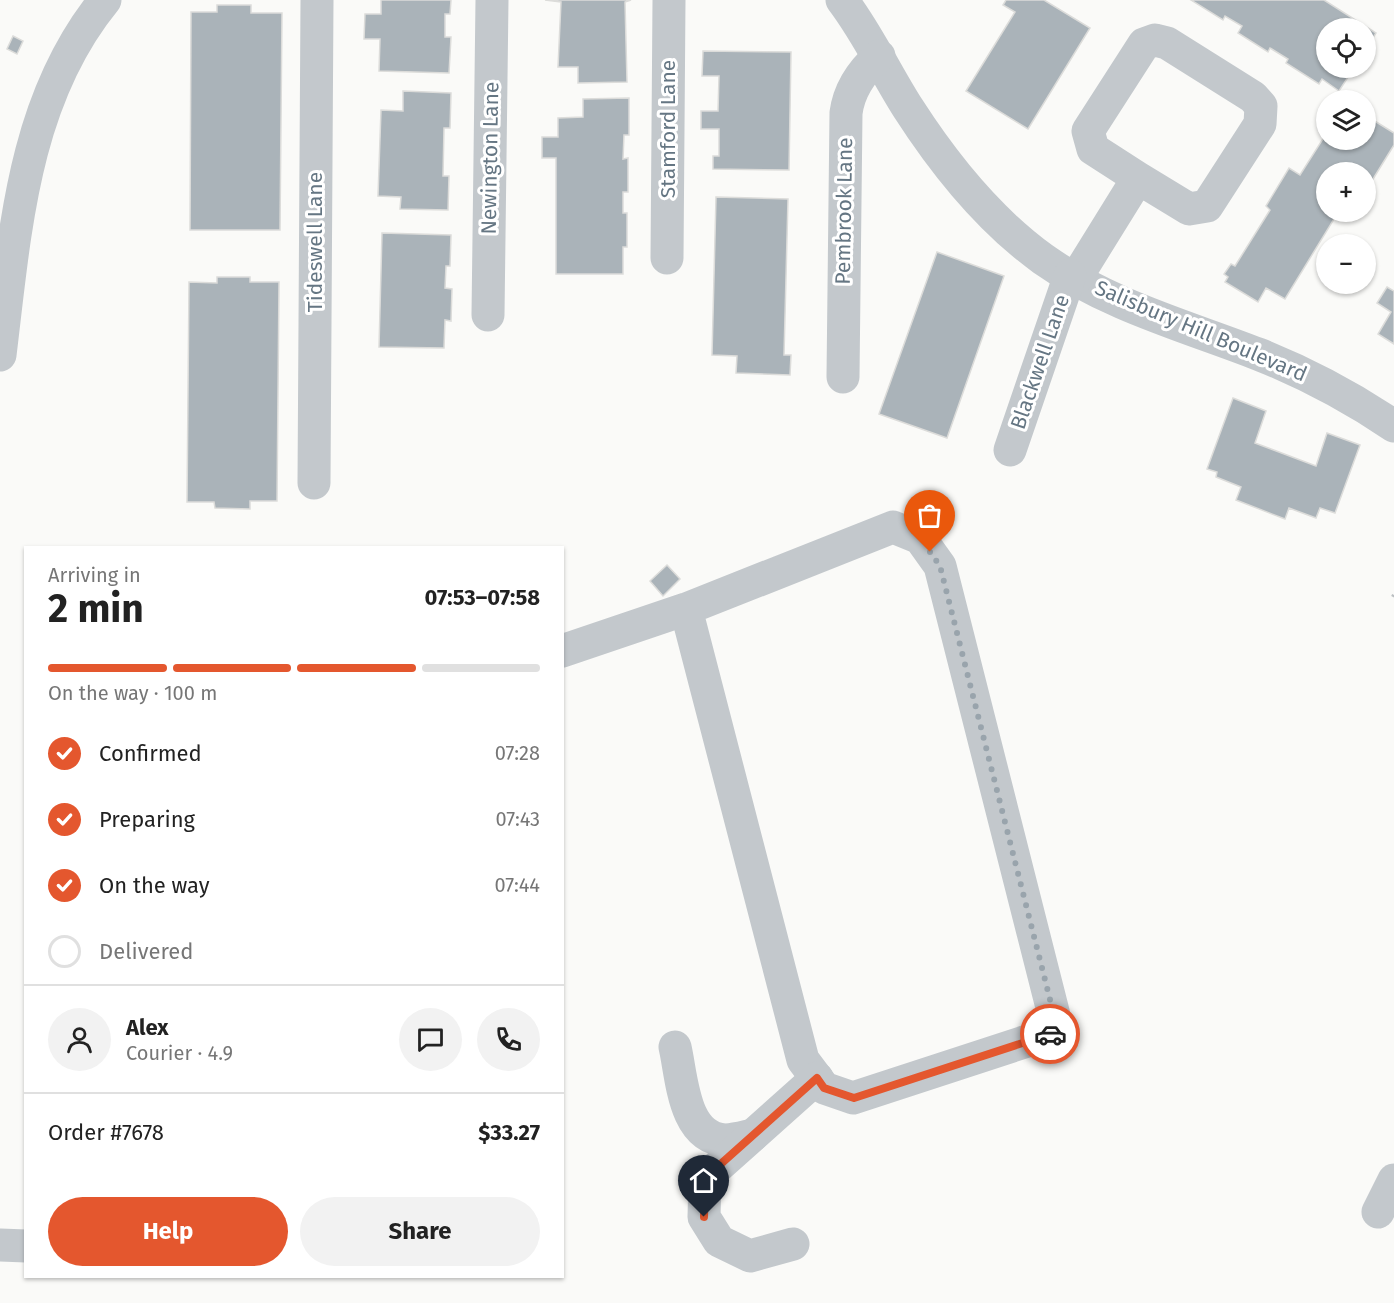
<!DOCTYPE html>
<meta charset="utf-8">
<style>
:root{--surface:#fff;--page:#f2f2f2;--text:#222;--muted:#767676;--line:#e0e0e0;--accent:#e4572e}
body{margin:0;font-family:"Fira Sans",sans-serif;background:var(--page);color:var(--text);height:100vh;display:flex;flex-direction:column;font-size:22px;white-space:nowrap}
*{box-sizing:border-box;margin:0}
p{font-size:20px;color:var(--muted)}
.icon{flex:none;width:33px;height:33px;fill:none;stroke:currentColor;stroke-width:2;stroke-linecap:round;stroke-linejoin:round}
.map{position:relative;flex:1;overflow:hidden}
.side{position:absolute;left:24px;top:546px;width:540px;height:732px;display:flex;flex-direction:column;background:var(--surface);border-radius:0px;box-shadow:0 2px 4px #0004}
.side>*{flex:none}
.buttons{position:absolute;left:1316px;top:18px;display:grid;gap:12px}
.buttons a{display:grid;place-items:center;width:60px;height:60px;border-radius:50%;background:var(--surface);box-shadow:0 2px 4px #0004;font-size:30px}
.pin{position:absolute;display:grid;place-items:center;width:51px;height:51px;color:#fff;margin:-62px -26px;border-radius:50% 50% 50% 0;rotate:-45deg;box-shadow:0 0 6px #0007}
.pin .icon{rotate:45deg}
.courier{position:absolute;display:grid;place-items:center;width:60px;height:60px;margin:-30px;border:4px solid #e4572e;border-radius:50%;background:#fff;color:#222;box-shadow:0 2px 8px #0007}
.head em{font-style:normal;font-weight:700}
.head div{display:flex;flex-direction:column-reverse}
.head{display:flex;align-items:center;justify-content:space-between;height:102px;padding:0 24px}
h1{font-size:39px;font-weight:700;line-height:45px}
.bar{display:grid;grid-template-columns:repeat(4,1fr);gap:9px 6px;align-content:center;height:72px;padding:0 24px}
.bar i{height:8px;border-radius:4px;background:var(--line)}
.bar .active{background:var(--accent)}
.bar p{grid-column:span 4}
.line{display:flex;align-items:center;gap:15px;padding:0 24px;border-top:2px solid var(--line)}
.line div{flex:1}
.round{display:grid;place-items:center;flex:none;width:63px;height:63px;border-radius:32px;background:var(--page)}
ol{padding:0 24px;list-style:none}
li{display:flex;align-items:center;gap:18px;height:66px}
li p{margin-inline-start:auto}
li .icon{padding:6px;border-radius:50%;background:var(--accent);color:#fff;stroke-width:4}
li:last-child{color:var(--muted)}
li i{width:33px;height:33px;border:3px solid var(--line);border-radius:50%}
.cta{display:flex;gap:12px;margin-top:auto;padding:12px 24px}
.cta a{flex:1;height:69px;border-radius:36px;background:var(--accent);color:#fff;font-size:24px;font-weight:700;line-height:69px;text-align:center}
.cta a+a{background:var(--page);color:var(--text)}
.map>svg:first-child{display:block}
.building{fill:#aab3b9;stroke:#dcdcda;stroke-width:1.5}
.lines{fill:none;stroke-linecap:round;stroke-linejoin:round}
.path{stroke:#bbbfc2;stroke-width:4;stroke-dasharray:3 3;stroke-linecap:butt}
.minor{stroke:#c3c8cc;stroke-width:33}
.done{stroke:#99a4ac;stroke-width:6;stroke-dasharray:0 10.8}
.route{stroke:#e4572e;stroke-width:8}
.labels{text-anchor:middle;stroke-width:6;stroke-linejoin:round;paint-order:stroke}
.street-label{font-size:21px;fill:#657683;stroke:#fff}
</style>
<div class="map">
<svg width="1394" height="1303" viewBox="0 0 1394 1303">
<rect width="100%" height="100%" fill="#fafaf8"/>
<g class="building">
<path d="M 381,0 L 451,0 L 450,14 L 445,14 L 445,37 L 451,37 L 449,73 L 379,71 L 380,39 L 364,39 L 365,14 L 381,14 Z"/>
<path d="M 545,0 L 631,0 L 625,2 L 627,82 L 578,83 L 578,67 L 558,67 L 561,2 Z"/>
<path d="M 1006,0 L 1044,0 L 1090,28 L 1028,129 L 966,91 L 1015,12 L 1003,5 Z"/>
<path d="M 1191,0 L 1324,0 L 1376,33 L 1365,51 L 1365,28 L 1326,28 L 1326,68 L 1354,68 L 1339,91 L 1322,79 L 1319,84 L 1286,63 L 1288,59 L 1270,48 L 1268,52 L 1238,33 L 1242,26 L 1225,16 L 1223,20 Z"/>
<path d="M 217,5 L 251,5 L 251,13 L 282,13 L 280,230 L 190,230 L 191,12 L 217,12 Z"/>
<path d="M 13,36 L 23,41 L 17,54 L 7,49 Z"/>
<path d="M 703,51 L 791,52 L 789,170 L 713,169 L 713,156 L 719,156 L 719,129 L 701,129 L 701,111 L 718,111 L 719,76 L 702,76 Z"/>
<path d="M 403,91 L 451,93 L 450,128 L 444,128 L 443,176 L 449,176 L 448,210 L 400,209 L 401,197 L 378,196 L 381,110 L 403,111 Z"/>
<path d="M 629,98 L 629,135 L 624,135 L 623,159 L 628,158 L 628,192 L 623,192 L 623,213 L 627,213 L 627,247 L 623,247 L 623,274 L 556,274 L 556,158 L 542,158 L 542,137 L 558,137 L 558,118 L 583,117 L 583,99 Z"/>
<path d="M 1365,115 L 1394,133 L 1394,145 L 1365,192 L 1365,172 L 1326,172 L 1326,212 L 1353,212 L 1347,221 L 1337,214 L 1285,299 L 1266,288 L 1258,302 L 1225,282 L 1228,277 L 1224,274 L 1231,264 L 1235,266 L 1270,210 L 1266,206 L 1289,168 L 1300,175 L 1326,134 L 1326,140 L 1365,140 Z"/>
<path d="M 716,197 L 788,199 L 784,355 L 791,355 L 790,375 L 736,373 L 737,356 L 712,355 Z"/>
<path d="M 382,233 L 451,235 L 450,266 L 446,266 L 445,288 L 452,289 L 451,321 L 445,320 L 444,348 L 379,347 Z"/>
<path d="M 937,252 L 1004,276 L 947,438 L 879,414 Z"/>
<path d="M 217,277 L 250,277 L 250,282 L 279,282 L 277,501 L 250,501 L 250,509 L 215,508 L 214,502 L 187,502 L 189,282 L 217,283 Z"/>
<path d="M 1387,287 L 1394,291 L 1394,344 L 1378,334 L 1391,312 L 1377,303 Z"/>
<path d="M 1233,398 L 1266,411 L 1255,443 L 1316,466 L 1327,433 L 1360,445 L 1335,513 L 1320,508 L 1316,518 L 1289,508 L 1285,519 L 1236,500 L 1241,487 L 1216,477 L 1217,472 L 1207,469 Z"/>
<path d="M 667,565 L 680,579 L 663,596 L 650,581 Z"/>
</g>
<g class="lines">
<path class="path" d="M 1393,597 L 1394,595"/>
<g class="minor">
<path d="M 842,0 C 868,34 885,72 908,108 C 944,164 989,220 1043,259 C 1108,305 1186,326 1258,354 C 1306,373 1351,397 1394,426"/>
<path d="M 667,258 L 669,0"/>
<path d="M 1076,278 L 1138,178 L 1189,209 L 1207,206 L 1260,124 L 1261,106 L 1253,97 L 1167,43 L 1155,40 L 1144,44 L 1088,131 L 1093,149 L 1138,178"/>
<path d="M 488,315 L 492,0"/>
<path d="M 0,355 C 15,232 23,100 105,0"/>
<path d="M 843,377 L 846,113 C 849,90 861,72 879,56"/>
<path d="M 1010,450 L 1070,275"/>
<path d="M 314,483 L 317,0"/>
<path d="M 562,651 L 686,609 L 893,527 L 920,538 L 940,566 L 1058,1031 L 853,1098 L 824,1088 L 803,1060 L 686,609"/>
<path d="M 675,1047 C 682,1077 683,1138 725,1140 C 734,1140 744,1137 753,1135"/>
<path d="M 1378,1212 L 1394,1180"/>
<path d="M 793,1244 L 750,1256 L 719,1241 L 704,1217 L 705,1178 L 817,1078"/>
<path d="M 0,1245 L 26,1246"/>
</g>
</g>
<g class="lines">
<path class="done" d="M 930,552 L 940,566 L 1058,1031 L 1050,1034"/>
<path class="route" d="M 704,1217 L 705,1178 L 817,1078 L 824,1088 L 854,1098 L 1050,1034"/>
</g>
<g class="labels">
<g class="street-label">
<text transform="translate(668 129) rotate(-90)" y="7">Stamford Lane</text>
<text transform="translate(490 158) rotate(-89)" y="7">Newington Lane</text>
<text transform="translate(844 211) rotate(-89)" y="7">Pembrook Lane</text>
<text transform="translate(315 242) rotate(-90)" y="7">Tideswell Lane</text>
<text transform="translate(1201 331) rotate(23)" y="7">Salisbury Hill Boulevard</text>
<text transform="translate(1040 362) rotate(-71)" y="7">Blackwell Lane</text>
</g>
</g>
</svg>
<div class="buttons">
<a><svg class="icon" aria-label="locate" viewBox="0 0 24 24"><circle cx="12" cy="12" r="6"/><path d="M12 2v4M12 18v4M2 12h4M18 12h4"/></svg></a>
<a><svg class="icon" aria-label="layers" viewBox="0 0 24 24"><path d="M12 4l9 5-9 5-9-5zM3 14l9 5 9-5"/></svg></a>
<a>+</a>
<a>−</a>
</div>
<div class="pin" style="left:930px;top:552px;background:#ea580c"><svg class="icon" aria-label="bag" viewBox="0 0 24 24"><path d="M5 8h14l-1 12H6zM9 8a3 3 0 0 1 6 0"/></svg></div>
<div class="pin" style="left:704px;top:1217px;background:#1f2937"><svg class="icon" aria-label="home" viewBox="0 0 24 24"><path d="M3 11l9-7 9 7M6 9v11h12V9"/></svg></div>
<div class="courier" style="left:1050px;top:1034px"><svg class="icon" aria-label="car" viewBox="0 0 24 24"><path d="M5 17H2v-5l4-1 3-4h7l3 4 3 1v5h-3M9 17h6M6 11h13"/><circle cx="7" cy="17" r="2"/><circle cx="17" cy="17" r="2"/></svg></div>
<section class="side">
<div class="head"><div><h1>2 min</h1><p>Arriving in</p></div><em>07:53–07:58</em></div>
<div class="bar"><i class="active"></i><i class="active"></i><i class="active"></i><i></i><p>On the way · 100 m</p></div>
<ol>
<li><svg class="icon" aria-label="check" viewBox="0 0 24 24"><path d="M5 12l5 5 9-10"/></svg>Confirmed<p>07:28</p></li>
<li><svg class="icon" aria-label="check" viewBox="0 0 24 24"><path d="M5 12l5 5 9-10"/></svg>Preparing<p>07:43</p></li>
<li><svg class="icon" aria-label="check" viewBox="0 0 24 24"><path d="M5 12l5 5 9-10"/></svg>On the way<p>07:44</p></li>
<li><i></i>Delivered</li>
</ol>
<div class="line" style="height:108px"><a class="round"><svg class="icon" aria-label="person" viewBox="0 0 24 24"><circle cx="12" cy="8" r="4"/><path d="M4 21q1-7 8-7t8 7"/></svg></a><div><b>Alex</b><p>Courier · 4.9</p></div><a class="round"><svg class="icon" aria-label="chat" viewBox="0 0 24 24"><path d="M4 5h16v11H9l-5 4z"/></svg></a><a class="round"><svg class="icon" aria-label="phone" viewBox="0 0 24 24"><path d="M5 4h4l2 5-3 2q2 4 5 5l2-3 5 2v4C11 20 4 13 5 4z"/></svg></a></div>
<div class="line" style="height:78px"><div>Order #7678</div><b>$33.27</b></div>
<div class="cta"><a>Help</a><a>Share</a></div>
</section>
</div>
